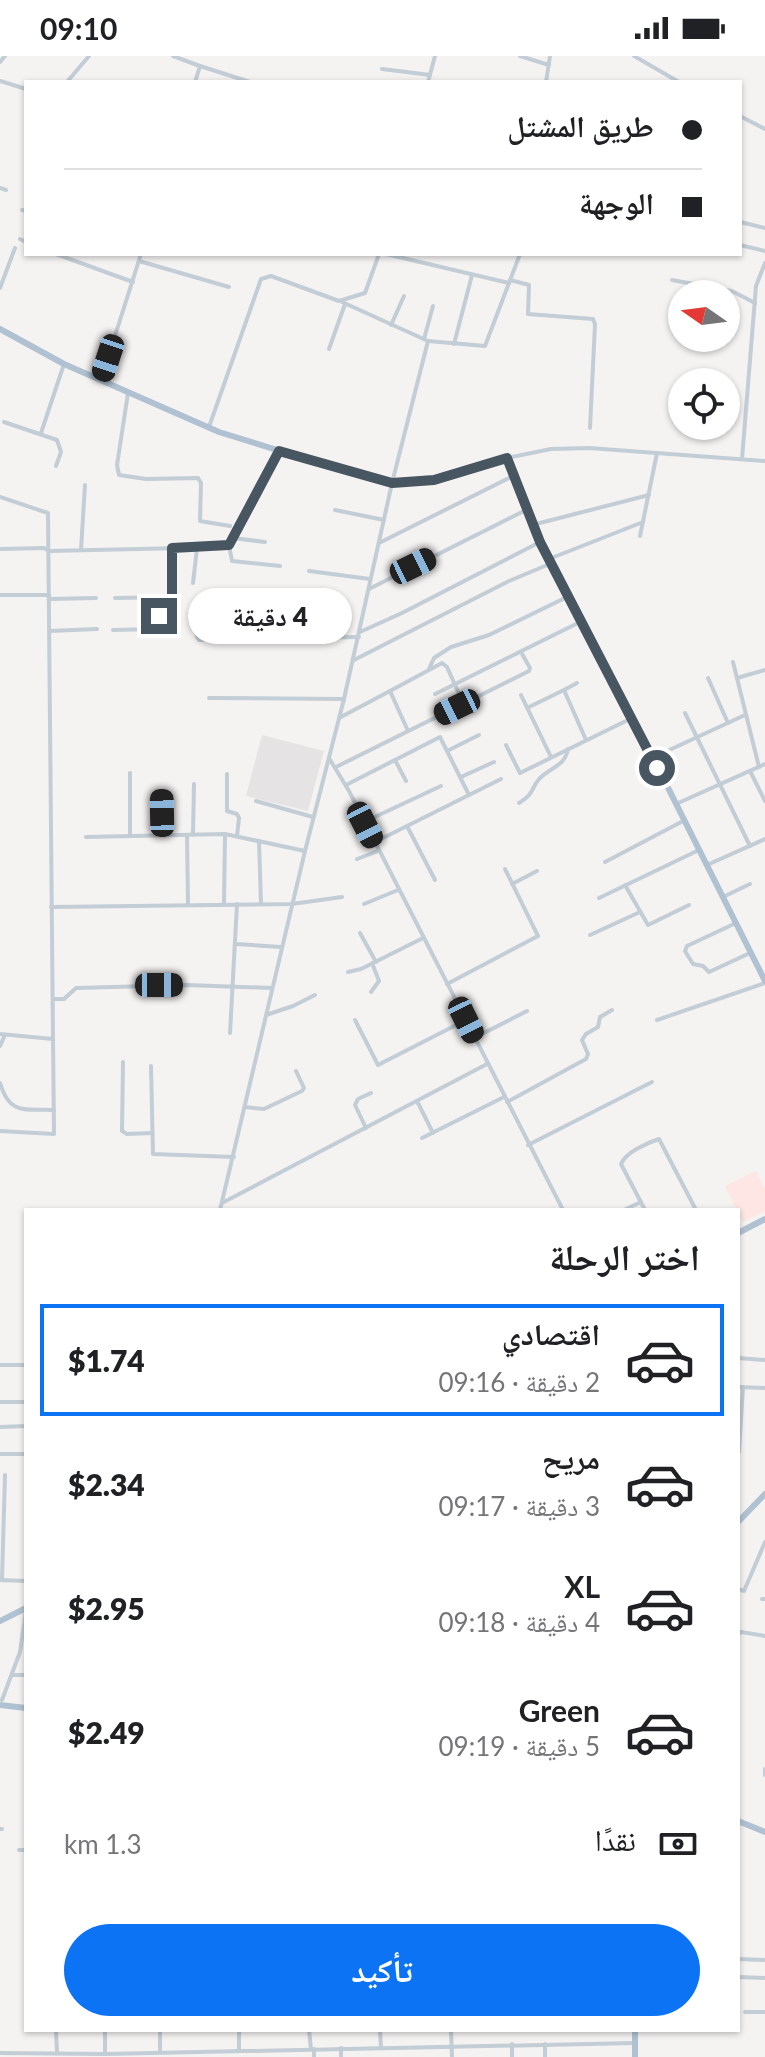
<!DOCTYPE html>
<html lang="ar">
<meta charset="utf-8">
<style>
:root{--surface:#fff;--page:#f6f6f6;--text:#202124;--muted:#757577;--line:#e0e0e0;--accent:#0c73f5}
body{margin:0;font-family:Lato,"Noto Naskh Arabic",sans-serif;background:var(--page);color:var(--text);direction:rtl;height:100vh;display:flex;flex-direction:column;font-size:30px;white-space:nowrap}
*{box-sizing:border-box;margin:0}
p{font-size:26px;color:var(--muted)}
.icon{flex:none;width:44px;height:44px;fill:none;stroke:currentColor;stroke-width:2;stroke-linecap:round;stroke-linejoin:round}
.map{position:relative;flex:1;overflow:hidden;direction:ltr}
.sheet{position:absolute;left:24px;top:1152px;width:716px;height:824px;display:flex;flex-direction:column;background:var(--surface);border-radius:0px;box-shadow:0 2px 6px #0004;direction:rtl}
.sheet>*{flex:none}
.hud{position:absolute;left:24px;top:24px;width:718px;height:176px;border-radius:0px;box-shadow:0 2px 6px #0004;direction:rtl;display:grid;align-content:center;height:176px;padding:0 40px;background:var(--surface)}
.needle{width:52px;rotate:284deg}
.tools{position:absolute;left:668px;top:224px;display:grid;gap:16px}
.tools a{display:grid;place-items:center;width:72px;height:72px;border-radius:50%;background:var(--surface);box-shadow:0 2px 6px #0004;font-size:40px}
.end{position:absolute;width:36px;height:36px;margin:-18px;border:10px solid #485662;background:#fff;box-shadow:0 0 0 4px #fff}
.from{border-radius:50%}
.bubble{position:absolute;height:56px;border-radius:28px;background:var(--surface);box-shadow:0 2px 6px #0004;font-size:26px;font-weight:800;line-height:56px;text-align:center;direction:rtl}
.car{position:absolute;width:24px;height:48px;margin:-24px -12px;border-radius:10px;box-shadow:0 0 6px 2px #0007;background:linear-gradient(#222 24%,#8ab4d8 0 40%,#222 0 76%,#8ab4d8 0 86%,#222 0)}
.hud b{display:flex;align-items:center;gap:28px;height:76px;font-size:30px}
.hud b+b{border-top:2px solid var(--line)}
.hud i{width:20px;height:20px;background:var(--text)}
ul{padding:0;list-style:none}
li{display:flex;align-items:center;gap:24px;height:112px;margin:0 16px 12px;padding:0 24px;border:4px solid transparent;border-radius:0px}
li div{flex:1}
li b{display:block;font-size:30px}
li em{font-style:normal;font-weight:800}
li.on{border-color:var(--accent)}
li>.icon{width:72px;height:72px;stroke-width:1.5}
h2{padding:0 40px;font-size:36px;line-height:96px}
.pay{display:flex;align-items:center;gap:20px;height:88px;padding:0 40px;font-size:30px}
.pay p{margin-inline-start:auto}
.action{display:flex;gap:16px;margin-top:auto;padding:16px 40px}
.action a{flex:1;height:92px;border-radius:48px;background:var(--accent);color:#fff;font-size:32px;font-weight:800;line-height:92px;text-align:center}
.status{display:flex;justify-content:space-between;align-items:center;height:56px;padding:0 40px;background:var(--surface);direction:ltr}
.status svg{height:22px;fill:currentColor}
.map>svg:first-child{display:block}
</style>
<div class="status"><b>09:10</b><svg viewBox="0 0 49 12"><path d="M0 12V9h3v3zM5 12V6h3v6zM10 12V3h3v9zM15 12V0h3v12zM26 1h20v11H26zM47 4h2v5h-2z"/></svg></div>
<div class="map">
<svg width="765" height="2001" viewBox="0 0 765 2001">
<rect width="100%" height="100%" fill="#f5f2f2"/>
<path fill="#e6e3e4" d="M262 679 324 695 308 755 246 740Z"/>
<path fill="#fde6e4" d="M756 1115 765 1133V1155L743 1166 725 1130Z"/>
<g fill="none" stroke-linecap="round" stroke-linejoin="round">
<g stroke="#c2cdd5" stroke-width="4">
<path d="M173 0 200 10 195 26"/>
<path d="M520 0 549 9"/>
<path d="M634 0 679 26"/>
<path d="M0 6 5 0"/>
<path d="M200 10 250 26"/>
<path d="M382 13 430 19"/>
<path d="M0 25 26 33"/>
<path d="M67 26 89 0"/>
<path d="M428 26 435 0"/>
<path d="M470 26H496"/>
<path d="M546 26 550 0"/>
<path d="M740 60 765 73"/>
<path d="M0 132 6 134"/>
<path d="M22 154 26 155"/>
<path d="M740 166 765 172"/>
<path d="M20 183 26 186"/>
<path d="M740 189 765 195"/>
<path d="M56 198 133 226"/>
<path d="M386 198 509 227"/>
<path d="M139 205 229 231"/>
<path d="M510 224 529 229 528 258 593 263 595 268 590 372"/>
<path d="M672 224 732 235 755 247"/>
<path d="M0 232 15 192"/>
<path d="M342 246 428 285"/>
<path d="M391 269 404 240"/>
<path d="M424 283 433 250"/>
<path d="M454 288 472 219"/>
<path d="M329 293 345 248"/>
<path d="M101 324 141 198"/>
<path d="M128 337 117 409 119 419 146 423 198 422 201 427 200 465 230 470"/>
<path d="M4 366 57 384 61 396 56 410"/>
<path d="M209 371 261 223 271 220 339 245 365 237 379 198"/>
<path d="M41 377 64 308"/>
<path d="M507 402 551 393 589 392 765 405"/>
<path d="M742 403 756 230 765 207"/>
<path d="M0 441 48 457 53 983 0 978"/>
<path d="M335 454 384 464"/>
<path d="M532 469 649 439"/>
<path d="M640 480 657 397"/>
<path d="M233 482 265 486"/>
<path d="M379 487 513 420"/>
<path d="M229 489 232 505 280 510"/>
<path d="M0 493 44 492 49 495 227 491 279 395"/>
<path d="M81 494 85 429"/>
<path d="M549 503 643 466"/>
<path d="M309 515 370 523"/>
<path d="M193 527 197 492"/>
<path d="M369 533 526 454"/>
<path d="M0 539H49"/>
<path d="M115 542 172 541"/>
<path d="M202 542 197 581 199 584 359 581"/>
<path d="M49 543 96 542"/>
<path d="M113 574 155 573 159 559 170 558 172 492"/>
<path d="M49 575 97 573"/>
<path d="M360 576 402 557 540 486"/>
<path d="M275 583 277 543"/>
<path d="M233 584 236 543"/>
<path d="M354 604 509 525 552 507"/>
<path d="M733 606 759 711"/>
<path d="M429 613 434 602 451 591 489 579 569 540"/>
<path d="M708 622 728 667"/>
<path d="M737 622 765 614"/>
<path d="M577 627 564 634 586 684"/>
<path d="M390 635 442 607 447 611 463 647"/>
<path d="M435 638 582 565"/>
<path d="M521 639 551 701"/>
<path d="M209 642 344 643"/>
<path d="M527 652 564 634"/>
<path d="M685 657 750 790"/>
<path d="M339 662 390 635 408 675"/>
<path d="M506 689 520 717 632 662"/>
<path d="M449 694 479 679"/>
<path d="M329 702 349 735 563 1154"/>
<path d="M652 702 745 659"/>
<path d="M395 704 406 725"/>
<path d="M336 711 529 615 530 612 521 596"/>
<path d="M750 715 765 745"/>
<path d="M227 718V755L237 758 239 762 237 780"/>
<path d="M461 721 494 706"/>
<path d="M346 729 440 681 469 739"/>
<path d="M162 735 163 779"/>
<path d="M256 745 313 761"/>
<path d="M519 747C536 736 530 733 540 722 551 711 565 710 568 693"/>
<path d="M676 748 765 708"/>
<path d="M364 766 441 730"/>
<path d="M407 770 435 824"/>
<path d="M193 778 194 728"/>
<path d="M187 779 188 848"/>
<path d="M130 780V717"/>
<path d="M86 781 225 778 305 795"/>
<path d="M259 785 261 848"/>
<path d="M375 786 501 723"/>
<path d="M357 803 378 795"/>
<path d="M605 806 685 764"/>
<path d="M707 809 765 783"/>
<path d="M512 828 537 815"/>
<path d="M625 829 648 869 689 849"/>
<path d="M723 841 750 828"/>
<path d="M599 842 699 794"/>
<path d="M224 847 225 778"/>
<path d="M364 848 398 834"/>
<path d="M51 851 292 848 342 841"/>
<path d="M736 867 687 890 685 895 693 908 703 910 709 916 750 897"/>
<path d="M360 877 376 906"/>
<path d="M590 879 640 856"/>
<path d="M236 888 281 891"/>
<path d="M348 916 361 913 423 882"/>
<path d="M447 928 538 880 505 813"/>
<path d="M371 936 379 925 372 907"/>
<path d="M53 943H64L76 932 186 929 272 932"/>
<path d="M266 959 293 950 315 939"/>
<path d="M355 964 378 1009 466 964"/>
<path d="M657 964 765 927"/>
<path d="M230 977 237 848"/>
<path d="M474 982 527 955"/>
<path d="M0 990 5 979"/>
<path d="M123 1006 122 1075 127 1078 152 1077"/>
<path d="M151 1010 153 1098 234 1101"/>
<path d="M0 1027C10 1061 27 1052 54 1054"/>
<path d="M507 1046 586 1003 588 998 582 984 586 978 598 971 600 961 612 954"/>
<path d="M418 1047 433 1077"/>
<path d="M245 1051 264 1053 302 1035 304 1032 296 1015"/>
<path d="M366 1072 355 1049 358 1043 371 1037"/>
<path d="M0 1075 54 1078 53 983"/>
<path d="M422 1082 504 1041"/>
<path d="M528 1089 652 1026"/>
<path d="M222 1147 487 1008"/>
<path d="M220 1154 305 795 344 643 392 427 428 285 485 290 520 198"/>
<path d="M624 1154 641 1146"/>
<path d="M645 1154 621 1108C626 1096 647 1087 659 1083L696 1154"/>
<path d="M738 1302 765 1304"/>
<path d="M0 1309H26"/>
<path d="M738 1331 765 1332"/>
<path d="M0 1346H26"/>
<path d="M0 1371 26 1370"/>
<path d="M739 1396 743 1331"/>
<path d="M0 1398H26"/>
<path d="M0 1524 26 1525"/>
<path d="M2 1524 5 1419"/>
<path d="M738 1533 744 1535 765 1486"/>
<path d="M762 1543H765"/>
<path d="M738 1578 741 1576 765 1580"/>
<path d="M12 1619H26"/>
<path d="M2 1644 20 1596 26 1554"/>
<path d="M765 1713V1719"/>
<path d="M0 1773H2"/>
<path d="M19 1794H26"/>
<path d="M738 1903 765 1904"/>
<path d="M738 1921 765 1922"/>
<path d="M745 1956H765"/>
<path d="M56 1974 57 1996"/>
<path d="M160 1974V1996"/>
<path d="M309 1974 311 1993"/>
<path d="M380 1974 381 1992"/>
<path d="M451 1974 452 2001"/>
<path d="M512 1988V2001"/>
<path d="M341 1992V2001"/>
<path d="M314 1993V2001"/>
<path d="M239 1994V1974"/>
<path d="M0 1997 105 1998 635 1987"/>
<path d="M105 1998V1974"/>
<path d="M545 2001V1988"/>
</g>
<g stroke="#b0c2d2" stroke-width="6">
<path d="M0 273 64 308 219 376 316 406 392 427 434 424 507 402 540 486 626 648 765 925"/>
<path d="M738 1177 765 1163"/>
<path d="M738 1466 765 1438"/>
<path d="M0 1565 26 1552"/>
<path d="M0 1649 26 1652"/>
<path d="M738 1765 765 1776"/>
<path d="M635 1974V2001"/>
</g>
</g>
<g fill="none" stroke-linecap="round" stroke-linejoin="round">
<path stroke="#485662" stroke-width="10" d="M159 560 172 556V492L229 489 279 395 392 427 434 424 507 402 540 486 657 712"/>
</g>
</svg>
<div class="tools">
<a><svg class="needle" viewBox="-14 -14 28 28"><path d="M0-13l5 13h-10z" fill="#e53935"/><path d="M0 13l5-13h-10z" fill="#757577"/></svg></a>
<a><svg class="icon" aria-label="locate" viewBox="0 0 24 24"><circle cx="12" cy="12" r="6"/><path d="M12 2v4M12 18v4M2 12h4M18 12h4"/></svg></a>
</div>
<i class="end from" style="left:657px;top:712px"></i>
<i class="end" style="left:159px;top:560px"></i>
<div class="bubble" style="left:188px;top:532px;width:164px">4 دقيقة</div>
<i class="car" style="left:108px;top:302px;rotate:198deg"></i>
<i class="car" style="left:413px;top:510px;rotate:64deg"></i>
<i class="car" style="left:457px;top:651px;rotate:244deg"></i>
<i class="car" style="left:162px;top:757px;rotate:359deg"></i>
<i class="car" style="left:365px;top:769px;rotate:153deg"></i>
<i class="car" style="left:159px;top:929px;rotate:90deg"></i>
<i class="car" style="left:466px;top:964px;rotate:154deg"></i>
<div class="hud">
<b><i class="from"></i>طريق المشتل</b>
<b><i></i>الوجهة</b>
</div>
<section class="sheet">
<h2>اختر الرحلة</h2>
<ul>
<li class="on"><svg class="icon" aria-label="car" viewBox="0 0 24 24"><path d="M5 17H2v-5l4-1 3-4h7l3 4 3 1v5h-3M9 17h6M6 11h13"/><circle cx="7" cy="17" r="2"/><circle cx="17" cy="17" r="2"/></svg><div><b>اقتصادي</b><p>2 دقيقة · 09:16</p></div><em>$1.74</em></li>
<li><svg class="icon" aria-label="car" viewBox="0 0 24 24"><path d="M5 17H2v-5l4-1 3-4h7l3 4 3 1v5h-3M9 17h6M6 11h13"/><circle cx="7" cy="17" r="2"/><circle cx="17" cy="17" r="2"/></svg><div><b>مريح</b><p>3 دقيقة · 09:17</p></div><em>$2.34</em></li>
<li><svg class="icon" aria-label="car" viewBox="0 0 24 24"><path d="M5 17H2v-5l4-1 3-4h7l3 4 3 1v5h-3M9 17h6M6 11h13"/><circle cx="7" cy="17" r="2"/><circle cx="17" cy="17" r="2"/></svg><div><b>XL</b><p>4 دقيقة · 09:18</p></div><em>$2.95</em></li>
<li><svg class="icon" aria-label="car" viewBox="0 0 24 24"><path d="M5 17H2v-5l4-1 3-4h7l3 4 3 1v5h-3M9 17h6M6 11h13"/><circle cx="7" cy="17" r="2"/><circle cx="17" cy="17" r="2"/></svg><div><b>Green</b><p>5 دقيقة · 09:19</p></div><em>$2.49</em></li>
</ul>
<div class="pay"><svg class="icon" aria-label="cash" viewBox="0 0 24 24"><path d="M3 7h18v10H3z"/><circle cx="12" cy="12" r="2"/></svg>نقدًا<p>1.3 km</p></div>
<div class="action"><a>تأكيد</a></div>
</section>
</div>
